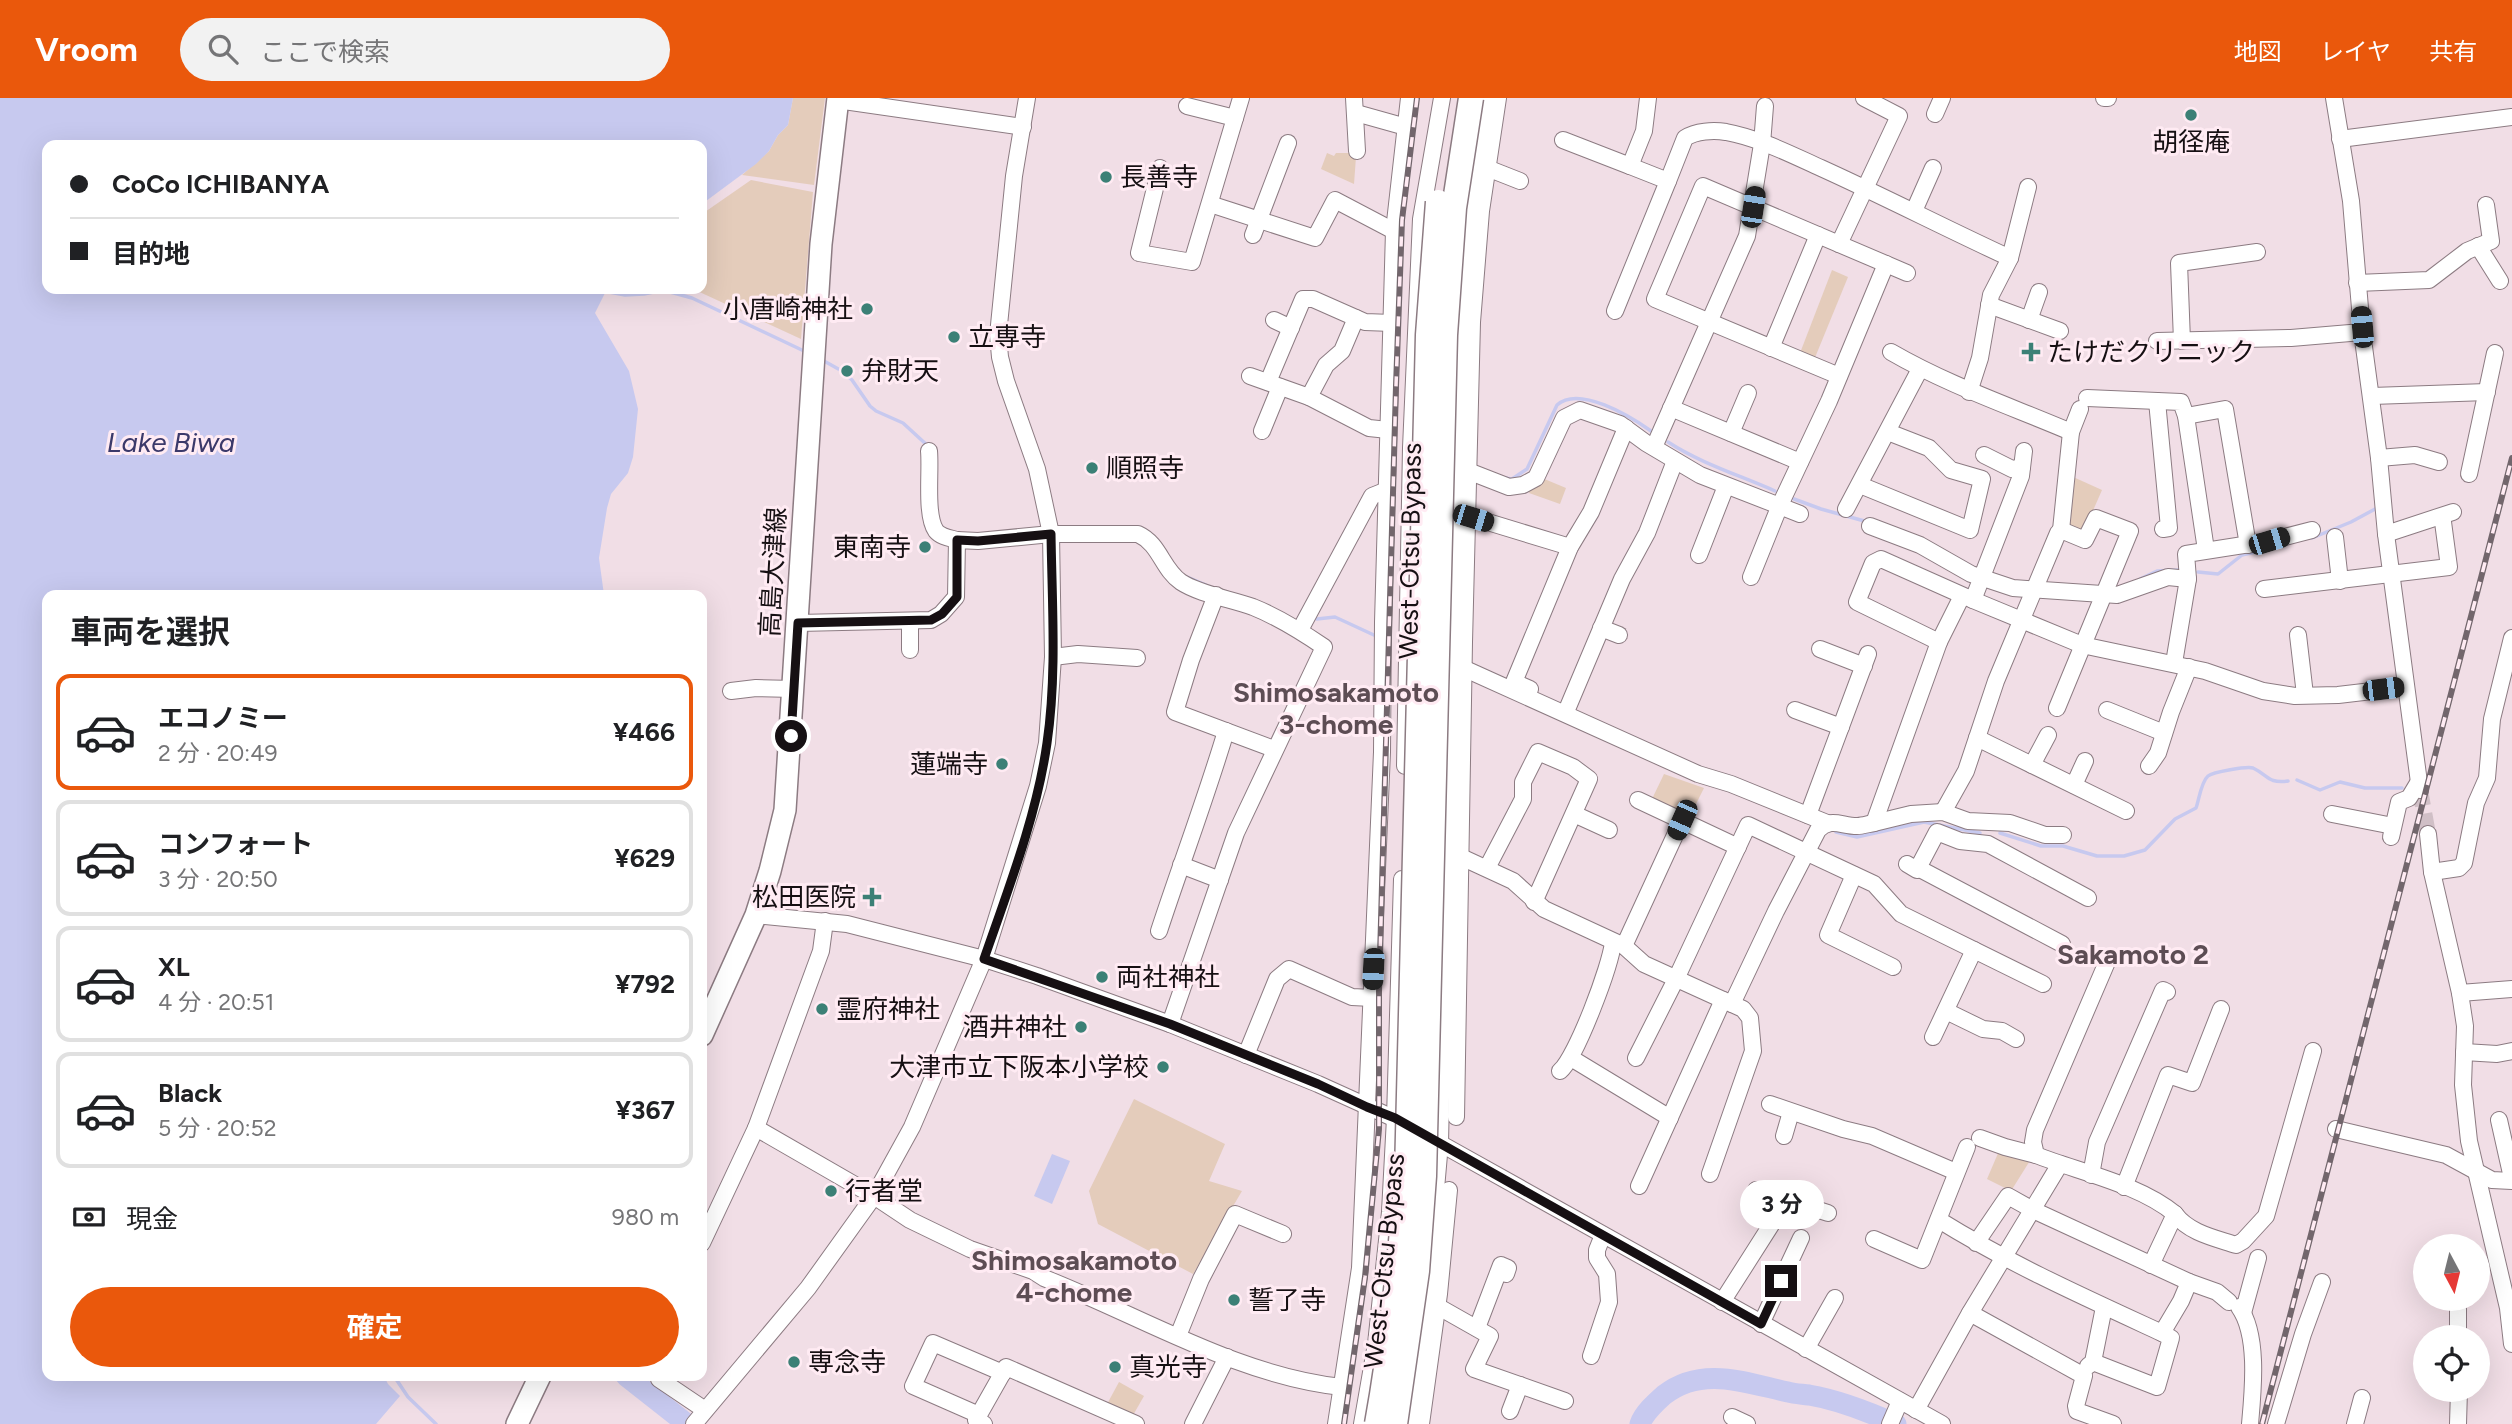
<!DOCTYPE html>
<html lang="ja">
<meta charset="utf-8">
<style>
:root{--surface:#fff;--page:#f2f2f2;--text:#202124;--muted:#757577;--line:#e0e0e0;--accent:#ea580c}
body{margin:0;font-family:Figtree,"Noto Sans JP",sans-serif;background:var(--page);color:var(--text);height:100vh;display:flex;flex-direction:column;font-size:26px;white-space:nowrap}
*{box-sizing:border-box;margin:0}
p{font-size:23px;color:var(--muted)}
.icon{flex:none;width:38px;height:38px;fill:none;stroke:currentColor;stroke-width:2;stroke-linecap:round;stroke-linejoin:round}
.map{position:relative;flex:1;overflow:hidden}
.panel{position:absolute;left:42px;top:492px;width:665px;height:791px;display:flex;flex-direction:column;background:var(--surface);border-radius:14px;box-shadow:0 7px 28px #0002}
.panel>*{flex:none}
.hud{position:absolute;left:42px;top:42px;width:665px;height:154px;border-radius:14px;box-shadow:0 7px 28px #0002;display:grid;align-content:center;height:154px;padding:0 28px;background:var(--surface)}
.needle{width:46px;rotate:173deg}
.tools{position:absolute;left:2413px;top:1136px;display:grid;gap:14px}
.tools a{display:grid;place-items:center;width:77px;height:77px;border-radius:50%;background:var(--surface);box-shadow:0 7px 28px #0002;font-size:35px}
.end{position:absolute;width:32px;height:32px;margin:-16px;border:9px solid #161013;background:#fff;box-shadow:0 0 0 4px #fff}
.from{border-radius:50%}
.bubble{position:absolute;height:49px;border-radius:24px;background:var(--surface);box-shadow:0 7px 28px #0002;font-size:23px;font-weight:700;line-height:49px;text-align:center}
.car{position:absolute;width:21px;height:42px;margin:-21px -10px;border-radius:9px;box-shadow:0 0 5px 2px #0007;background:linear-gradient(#222 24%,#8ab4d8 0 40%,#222 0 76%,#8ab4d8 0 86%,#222 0)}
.hud b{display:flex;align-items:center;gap:24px;height:66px;font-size:26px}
.hud b+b{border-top:2px solid var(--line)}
.hud i{width:18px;height:18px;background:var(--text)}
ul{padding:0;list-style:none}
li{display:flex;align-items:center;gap:21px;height:116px;margin:0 14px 10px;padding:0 14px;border:4px solid var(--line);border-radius:14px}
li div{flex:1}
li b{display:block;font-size:26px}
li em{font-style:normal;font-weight:700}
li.selected{border-color:var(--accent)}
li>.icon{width:63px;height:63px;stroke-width:1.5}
h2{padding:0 28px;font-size:32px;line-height:84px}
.pay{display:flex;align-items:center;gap:18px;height:77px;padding:0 28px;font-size:26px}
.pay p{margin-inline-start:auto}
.action{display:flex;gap:14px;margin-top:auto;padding:14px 28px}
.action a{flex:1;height:80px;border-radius:42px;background:var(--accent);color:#fff;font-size:28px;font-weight:700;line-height:80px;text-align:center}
header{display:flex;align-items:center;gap:42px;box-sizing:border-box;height:98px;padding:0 35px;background:var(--accent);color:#fff}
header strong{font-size:33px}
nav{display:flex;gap:38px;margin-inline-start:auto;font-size:24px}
.search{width:490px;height:63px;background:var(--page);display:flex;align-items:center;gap:18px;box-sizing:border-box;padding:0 24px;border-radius:38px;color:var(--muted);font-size:26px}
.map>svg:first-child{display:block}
</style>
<header>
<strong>Vroom</strong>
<div class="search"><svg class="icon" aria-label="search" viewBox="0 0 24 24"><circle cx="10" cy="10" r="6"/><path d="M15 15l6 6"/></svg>ここで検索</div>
<nav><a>地図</a><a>レイヤ</a><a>共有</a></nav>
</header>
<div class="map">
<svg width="2512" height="1326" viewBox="0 0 2512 1326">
<rect width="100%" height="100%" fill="#f1dee6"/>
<g fill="#e4ccbb">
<path d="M793 0H825L814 87 742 77 769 53 778 37 788 27Z"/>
<path d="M1327 55 1334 58 1336 55H1353L1356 59 1354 86 1321 71Z"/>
<path d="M751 82 813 94 801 241 693 191H702V116Z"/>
<path d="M1832 172 1848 179 1814 262 1800 255Z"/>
<path d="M2071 378 2102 392 2084 433 2075 434 2067 426Z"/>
<path d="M1542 380 1566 390 1560 406 1529 395 1530 390Z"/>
<path d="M1664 676 1704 690 1690 718 1652 701Z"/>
<path d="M1134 1001 1225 1046 1209 1083 1242 1093 1193 1176 1098 1126 1089 1093Z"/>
<path d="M1999 1053 2031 1061 2011 1093 1987 1081Z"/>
<path d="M1119 1284 1144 1298 1132 1319 1106 1308Z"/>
</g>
<g fill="#c7c9ef">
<path d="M0 0H793L788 27 778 37 769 53 756 66 702 106V47H47V191H607L595 215 629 273 638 311 633 359 628 375 611 396 607 410 599 460 604 497H47V1278H384L388 1286 400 1298 376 1326H0Z"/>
<path d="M1052 1056 1070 1063 1052 1106 1034 1098Z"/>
</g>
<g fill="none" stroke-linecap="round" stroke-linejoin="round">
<g stroke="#c7c9ef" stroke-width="3.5">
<path d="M593 191 625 197 644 196 663 192 692 200 804 253"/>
<path d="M824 263 842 273 852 282 870 308 876 313 903 325 928 348"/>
<path d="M1668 344C1702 366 1739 377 1775 393"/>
<path d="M1505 380 1512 381 1527 371 1557 307C1579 287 1630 318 1651 333"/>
<path d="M1794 401 1821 411 1868 424"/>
<path d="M2312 440 2351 424 2377 410"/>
<path d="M2198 474 2218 476 2242 457 2281 448"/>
<path d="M1187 479 1206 487"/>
<path d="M2140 481 2157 473 2178 472"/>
<path d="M1317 521 1335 519 1376 538"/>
<path d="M2297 682 2320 692 2340 684 2365 690H2402"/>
<path d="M1836 734 1857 739 1924 724 1980 735"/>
<path d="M2000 735 2041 748H2063L2097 758H2124L2145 752 2175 721 2196 710C2199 702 2201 684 2208 678 2213 674 2247 668 2253 670 2268 677 2268 686 2288 683"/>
<path d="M394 1278 408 1299 436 1326"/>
</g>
<g stroke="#c7c9ef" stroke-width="21">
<path d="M626 1278 687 1326"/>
<path d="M1640 1326C1644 1315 1655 1305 1664 1297 1702 1267 1746 1285 1788 1294 1795 1296 1802 1296 1809 1297 1839 1302 1869 1314 1896 1326"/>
</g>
<path stroke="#d0bfc6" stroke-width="16" stroke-dasharray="16 8" stroke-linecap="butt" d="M2420 692 2428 736"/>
<defs>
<g id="minor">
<path d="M1354 0 1357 53"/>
<path d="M2104 0H2108"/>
<path d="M2334 0 2351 103 2362 234 2379 360 2386 436 2420 692"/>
<path d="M837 2 1023 29"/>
<path d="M1187 8 1235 20"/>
<path d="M1356 15 1406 29"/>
<path d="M1935 16 1942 0"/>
<path d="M2340 41 2512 19"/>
<path d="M1563 42 1630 68 1644 33 1648 0"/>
<path d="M1160 70 1139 155 1192 164 1241 0"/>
<path d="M1487 70 1520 83"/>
<path d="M1668 83 1685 40C1696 33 1713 32 1726 34 1759 40 1792 57 1821 70 1885 99 1947 131 2010 160"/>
<path d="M1210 106 1315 140 1335 102 1394 133"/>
<path d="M1914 113 1933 70"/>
<path d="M1253 137 1288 45"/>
<path d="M1839 146 1899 18 1864 0"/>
<path d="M2478 148 2500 183"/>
<path d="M2357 185 2429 182 2467 153 2491 143 2486 107"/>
<path d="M1989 207 2060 233"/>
<path d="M1615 213 1668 83 1630 68"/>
<path d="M1274 222 1291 230"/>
<path d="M2029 222 2039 194"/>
<path d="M2157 243 2291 240 2362 234"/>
<path d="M2182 243 2179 165 2257 154"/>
<path d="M1771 250 1818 137"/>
<path d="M1891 254C1948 287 2010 308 2071 334"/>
<path d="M1250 278 1309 299 1369 330 1388 332"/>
<path d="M1839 278 1655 201 1703 88 1907 175"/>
<path d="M1268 284 1303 201H1313L1365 224 1392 225"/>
<path d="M1969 294 1980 260 1991 197 2010 160 2028 89"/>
<path d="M2372 298 2487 294"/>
<path d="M1309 299 1326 267 1342 253 1356 220"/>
<path d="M2087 300 2181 304 2186 318 2206 452"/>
<path d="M2157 303 2169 430 2163 431"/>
<path d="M1671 310 1800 364"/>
<path d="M2186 318 2225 311 2248 447"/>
<path d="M1262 333 1280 289"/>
<path d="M1731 335 1748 295"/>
<path d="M1654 349 1747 138 1762 46 1765 8"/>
<path d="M929 353C931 373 925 417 936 433 941 439 950 440 957 442"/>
<path d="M1984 357 2012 371 2022 369"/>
<path d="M2379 360 2415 357 2439 364"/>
<path d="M1468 373 1509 389 1523 387 1536 380 1564 320 1580 312 1620 326 1646 345 1700 377 1800 416"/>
<path d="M2469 376 2495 255"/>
<path d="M1860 387 1970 432 1982 381 1951 372 1929 350 1888 334"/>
<path d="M1846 411 1920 271"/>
<path d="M1468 418 1570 449"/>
<path d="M1870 428 1920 447 1971 476 2013 490 2117 497 2168 479 2188 481"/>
<path d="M2061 432 2071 334 2080 311"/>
<path d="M2386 436 2453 414"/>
<path d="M2335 439 2340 483"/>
<path d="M1699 457 1726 388"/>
<path d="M1751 479 1780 407 1829 303 1886 166"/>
<path d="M2264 491 2449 469 2443 424"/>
<path d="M1216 497 1191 562 1175 614 1274 651"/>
<path d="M1973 502 2082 547 2205 573 2263 593 2295 598 2338 597 2406 589"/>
<path d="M798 525 931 522 941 516 956 499 957 442 978 443 1051 436H1138C1160 446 1162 471 1181 484 1199 496 1231 501 1253 509 1278 519 1302 534 1324 549L1236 735 1170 926"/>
<path d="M1601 530 1619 537"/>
<path d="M1300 532 1372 398 1387 392"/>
<path d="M2298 537 2305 597"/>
<path d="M1939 544 1857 504 1873 465 1881 461 1973 502 2021 378 2024 353"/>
<path d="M1820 551 1864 568"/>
<path d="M910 552V524"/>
<path d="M1053 559 1078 556 1137 560"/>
<path d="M2174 565 2188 481 2186 456 2269 443 2312 432"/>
<path d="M1463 570 1698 676 1731 686 1827 725"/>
<path d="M1530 591 1514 584 1570 449 1591 414 1626 330"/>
<path d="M731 593 756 590 794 591"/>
<path d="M1568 609 1622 481 1647 435 1675 363"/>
<path d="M1795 612 1841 629"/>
<path d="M2107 612 2164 635"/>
<path d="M1977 640 2126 713"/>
<path d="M2032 667 2048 637"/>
<path d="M1405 668 1411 350 1421 121 1442 0"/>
<path d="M2149 668 2158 655 2171 614 2189 569"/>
<path d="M2074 687 2085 663"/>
<path d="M1638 702 1738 749"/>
<path d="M1943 714 1966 673 1996 583 2058 435 2061 432 2085 442 2096 420 2130 433 2057 610"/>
<path d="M1574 716 1609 732"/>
<path d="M2332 716 2393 728"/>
<path d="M1808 717 1868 556"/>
<path d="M1874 725 1911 716 1943 714 1968 723 2010 725 2045 737H2063"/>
<path d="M2428 736 2432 774 2460 895 2465 928 2463 987 2469 1043 2508 1210 2512 1246"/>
<path d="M2391 739 2399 704 2409 700 2418 685"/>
<path d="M1461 759 1513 783 1544 811 1624 848 1644 866 1743 911 1750 920 1753 953 1710 1076"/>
<path d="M1907 766 1917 772 1937 734 1960 743 1988 746 2088 800"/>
<path d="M1181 767 1220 782"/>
<path d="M1487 770 1523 701V684L1538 654 1573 669 1589 681 1534 804"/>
<path d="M1918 770 2062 846"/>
<path d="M2432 774 2459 770 2464 765 2476 705 2487 680 2492 621 2512 540"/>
<path d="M1854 777 1828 837 1893 869"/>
<path d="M756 817 847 826 984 861 1037 878 1170 926 1318 986 1402 1024"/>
<path d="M1159 833C1181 766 1206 700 1226 633"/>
<path d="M1624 848 1682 722"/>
<path d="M2107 864 2035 1032 2033 1044 2036 1057C2079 1074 2139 1086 2175 1116"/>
<path d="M2460 895 2512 891"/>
<path d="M1732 906 1776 813 1818 732C1831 719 1841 728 1857 728 1862 728 1868 726 1874 725L1939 544 1962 498"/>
<path d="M1946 913 1983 931 2002 933 2016 941"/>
<path d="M1933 939 1974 852"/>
<path d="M2464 954 2497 956 2512 953"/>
<path d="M1246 957 1277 881 1289 871 1352 899 1372 900"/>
<path d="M1571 960 1670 1020"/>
<path d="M1636 960 1676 881 1748 727 1874 786 1901 816 2043 886"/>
<path d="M1560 973C1576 960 1611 867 1613 844"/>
<path d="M1770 1006 1843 1031 1872 1038 1956 1074"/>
<path d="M1456 1019 1464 544 1472 224 1481 113 1498 0"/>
<path d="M2499 1022 2512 1080"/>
<path d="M756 1030 874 1098 910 1122 970 1151 1033 1173 1044 1180C1141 1218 1238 1278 1342 1289"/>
<path d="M2336 1031 2446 1057 2492 1082 2512 1083"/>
<path d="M1784 1038 1791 1014"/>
<path d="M1980 1040 2005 1049 2036 1057"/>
<path d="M1434 1042 1942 1326"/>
<path d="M2091 1077 2097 1044 2163 892 2167 894"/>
<path d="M1639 1088 1723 902"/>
<path d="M2124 1089 2168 977 2192 985 2221 911"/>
<path d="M1756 1092 1828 1115"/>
<path d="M1939 1122C2010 1166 2086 1200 2162 1235L2181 1203 2189 1184 2033 1112 2008 1098 1976 1145"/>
<path d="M1874 1141 1922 1162 1967 1049"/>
<path d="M702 1145 756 1030 821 853 825 823"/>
<path d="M2151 1167 2175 1116C2189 1135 2215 1140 2236 1147L2243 1143 2266 1118 2313 953"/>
<path d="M2189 1184 2217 1194 2229 1204"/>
<path d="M1722 1204 1787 1102"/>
<path d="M1437 1208 1490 1238 1474 1271 1565 1303"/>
<path d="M2239 1209C2259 1237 2253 1293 2250 1326"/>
<path d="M2458 1211V1239"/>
<path d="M1970 1215 2084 1278 2076 1308 2077 1313 2113 1326"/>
<path d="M2243 1215 2258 1160"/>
<path d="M1761 1226 1801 1140"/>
<path d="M1477 1230 1501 1167 1508 1170 1506 1176"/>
<path d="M1178 1238 1201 1181 1235 1116 1283 1136"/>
<path d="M1806 1251 1835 1200"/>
<path d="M1591 1258 1609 1204 1607 1176 1597 1160V1152L1603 1137"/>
<path d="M2093 1264 2157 1289 2171 1240 2162 1235"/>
<path d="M2088 1268 2093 1264 2104 1209"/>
<path d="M659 1278V1281L705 1312"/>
<path d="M1916 1312 1970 1215 2060 1066"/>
<path d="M1510 1313 1520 1287"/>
<path d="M979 1317 913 1288 933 1245 1003 1275"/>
<path d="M1732 1319 1747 1326"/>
<path d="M694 1326 808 1190 874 1098 912 1029 984 861 1038 688 1047 645 1053 559 1051 436 1037 371 1006 283 1000 259 998 237 1014 78 1027 0"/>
<path d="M984 1326 976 1322 1006 1269 1136 1326"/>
<path d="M1193 1326 1227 1259"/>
<path d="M1336 1326 1360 1170 1382 654 1383 524 1394 133 1409 0"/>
<path d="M1362 1326 1376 1246 1390 1114 1395 1020 1402 781"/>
<path d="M1408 1326 1427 1194 1440 1045 1455 351 1461 212 1471 89 1485 0"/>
<path d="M1421 1326 1439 1196 1449 1092"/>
<path d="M1890 1326 1900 1303"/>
<path d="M2276 1326 2303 1236 2322 1184"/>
<path d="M2355 1326 2362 1300"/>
<path d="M2458 1326 2459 1292"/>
</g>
<g id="major">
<path d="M702 937 756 817 770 773 785 712 821 146 838 0"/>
<path d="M517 1326 540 1278"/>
</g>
</defs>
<use href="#minor" stroke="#8c7b82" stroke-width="18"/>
<use href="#major" stroke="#8c7b82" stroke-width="24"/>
<use href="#minor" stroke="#fff" stroke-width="16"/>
<use href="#major" stroke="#fff" stroke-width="21"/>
<defs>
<g id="rail">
<path d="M1344 1326 1365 1179 1379 1031V894L1396 288 1402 122 1417 0"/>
<path d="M2262 1326 2512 360"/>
</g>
</defs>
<use href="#rail" stroke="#72666c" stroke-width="6"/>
<use href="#rail" stroke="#ffebf3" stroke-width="3.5" stroke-dasharray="10" stroke-linecap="butt"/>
<defs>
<g id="highway-bridge">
<path d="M1377 1326C1392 1243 1400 1160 1407 1076L1428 237 1438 104"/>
<path d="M1395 1326 1417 1173 1424 1078 1445 237 1454 110 1471 0"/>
</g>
</defs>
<use href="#highway-bridge" stroke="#8c7b82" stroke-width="27" stroke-linecap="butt"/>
<use href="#highway-bridge" stroke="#fff" stroke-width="24"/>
</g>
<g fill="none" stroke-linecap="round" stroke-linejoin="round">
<path stroke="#161013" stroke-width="9" d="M791 638 798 525 931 522 942 516 957 499V442L978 443 1051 436C1052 506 1057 577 1047 645 1037 717 1008 792 984 861L1170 926 1318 986 1367 1009 1395 1020 1761 1226 1781 1183"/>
</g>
<g fill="#3c8076" stroke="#ffebf3" stroke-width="2.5">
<circle cx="2191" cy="17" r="7"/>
<circle cx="1106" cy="79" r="7"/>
<circle cx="867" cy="211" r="7"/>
<circle cx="954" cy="239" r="7"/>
<path d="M2027.5 243.5h7v7h7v7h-7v7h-7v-7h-7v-7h7z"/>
<circle cx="847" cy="273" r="7"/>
<circle cx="1092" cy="370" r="7"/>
<circle cx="925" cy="449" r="7"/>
<circle cx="1002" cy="666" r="7"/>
<path d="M868.5 788.5h7v7h7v7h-7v7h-7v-7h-7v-7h7z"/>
<circle cx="1102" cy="879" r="7"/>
<circle cx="822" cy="911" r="7"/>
<circle cx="1081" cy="929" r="7"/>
<circle cx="1163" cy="969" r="7"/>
<circle cx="831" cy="1093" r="7"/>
<circle cx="1234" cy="1202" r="7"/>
<circle cx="794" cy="1264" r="7"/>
<circle cx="1115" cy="1269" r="7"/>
</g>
<g text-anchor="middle" stroke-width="6" stroke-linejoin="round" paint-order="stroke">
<g font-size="26" fill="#161013" stroke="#ffebf3" text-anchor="start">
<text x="2191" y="53" text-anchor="middle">胡径庵</text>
<text x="1120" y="88">長善寺</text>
<text x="853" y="220" text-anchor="end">小唐崎神社</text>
<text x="968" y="248">立専寺</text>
<text x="2047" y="263">たけだクリニック</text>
<text x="861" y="282">弁財天</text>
<text x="1106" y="379">順照寺</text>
<text x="911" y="458" text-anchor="end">東南寺</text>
<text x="988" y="675" text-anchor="end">蓮端寺</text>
<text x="856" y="808" text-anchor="end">松田医院</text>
<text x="1116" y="888">両社神社</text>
<text x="836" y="920">霊府神社</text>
<text x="1067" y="938" text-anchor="end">酒井神社</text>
<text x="1149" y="978" text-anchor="end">大津市立下阪本小学校</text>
<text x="845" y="1102">行者堂</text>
<text x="1248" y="1211">誓了寺</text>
<text x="808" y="1273">専念寺</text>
<text x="1129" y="1278">真光寺</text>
</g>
<g font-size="26" fill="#161013" stroke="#ffebf3">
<text transform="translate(1410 453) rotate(-89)" y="9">West-Otsu Bypass</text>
<text transform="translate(773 474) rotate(-87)" y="9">高島大津線</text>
<text transform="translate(1384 1163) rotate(-84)" y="9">West-Otsu Bypass</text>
</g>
<g font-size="28" font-style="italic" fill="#3b396a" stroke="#ffebf3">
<text x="171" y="354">Lake Biwa</text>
</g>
<g font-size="28" font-weight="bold" fill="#5d4d54" stroke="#ffebf3">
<text x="1336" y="604">Shimosakamoto<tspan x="1336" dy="32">3-chome</tspan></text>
<text x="2133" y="866">Sakamoto 2</text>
<text x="1074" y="1172">Shimosakamoto<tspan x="1074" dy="32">4-chome</tspan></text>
</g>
</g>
</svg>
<div class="tools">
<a><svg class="needle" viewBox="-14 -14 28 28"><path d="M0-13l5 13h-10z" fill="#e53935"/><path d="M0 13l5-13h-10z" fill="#757577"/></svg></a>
<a><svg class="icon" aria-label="locate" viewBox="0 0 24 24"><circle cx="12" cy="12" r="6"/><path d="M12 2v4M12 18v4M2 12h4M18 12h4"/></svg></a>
</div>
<i class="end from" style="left:791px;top:638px"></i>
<i class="end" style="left:1781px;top:1183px"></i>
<div class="bubble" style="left:1740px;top:1082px;width:84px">3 分</div>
<i class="car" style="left:1753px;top:109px;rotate:9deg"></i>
<i class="car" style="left:2362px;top:229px;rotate:355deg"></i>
<i class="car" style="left:1473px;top:420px;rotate:107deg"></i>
<i class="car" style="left:2269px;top:443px;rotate:73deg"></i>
<i class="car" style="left:2383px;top:591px;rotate:83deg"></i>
<i class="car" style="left:1682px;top:722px;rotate:204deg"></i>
<i class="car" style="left:1373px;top:871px;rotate:183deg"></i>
<div class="hud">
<b><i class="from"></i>CoCo ICHIBANYA</b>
<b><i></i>目的地</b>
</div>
<section class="panel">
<h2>車両を選択</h2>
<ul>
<li class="selected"><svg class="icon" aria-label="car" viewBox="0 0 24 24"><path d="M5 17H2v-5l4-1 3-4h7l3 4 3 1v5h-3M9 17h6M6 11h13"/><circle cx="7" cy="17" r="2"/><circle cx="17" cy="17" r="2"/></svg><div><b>エコノミー</b><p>2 分 · 20:49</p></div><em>¥466</em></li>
<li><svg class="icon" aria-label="car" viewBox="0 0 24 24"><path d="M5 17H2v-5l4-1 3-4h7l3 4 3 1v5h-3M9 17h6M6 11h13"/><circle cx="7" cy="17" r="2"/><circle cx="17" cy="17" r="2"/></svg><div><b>コンフォート</b><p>3 分 · 20:50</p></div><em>¥629</em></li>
<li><svg class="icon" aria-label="car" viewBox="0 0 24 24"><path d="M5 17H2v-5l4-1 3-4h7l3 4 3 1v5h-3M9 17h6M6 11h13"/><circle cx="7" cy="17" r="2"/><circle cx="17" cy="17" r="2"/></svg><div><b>XL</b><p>4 分 · 20:51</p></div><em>¥792</em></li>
<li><svg class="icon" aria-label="car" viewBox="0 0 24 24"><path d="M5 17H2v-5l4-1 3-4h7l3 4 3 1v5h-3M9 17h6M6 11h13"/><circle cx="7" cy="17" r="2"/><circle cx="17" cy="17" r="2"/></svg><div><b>Black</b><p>5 分 · 20:52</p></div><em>¥367</em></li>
</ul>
<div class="pay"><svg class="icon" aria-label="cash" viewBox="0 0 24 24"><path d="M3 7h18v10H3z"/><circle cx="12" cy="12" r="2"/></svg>現金<p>980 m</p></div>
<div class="action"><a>確定</a></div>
</section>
</div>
